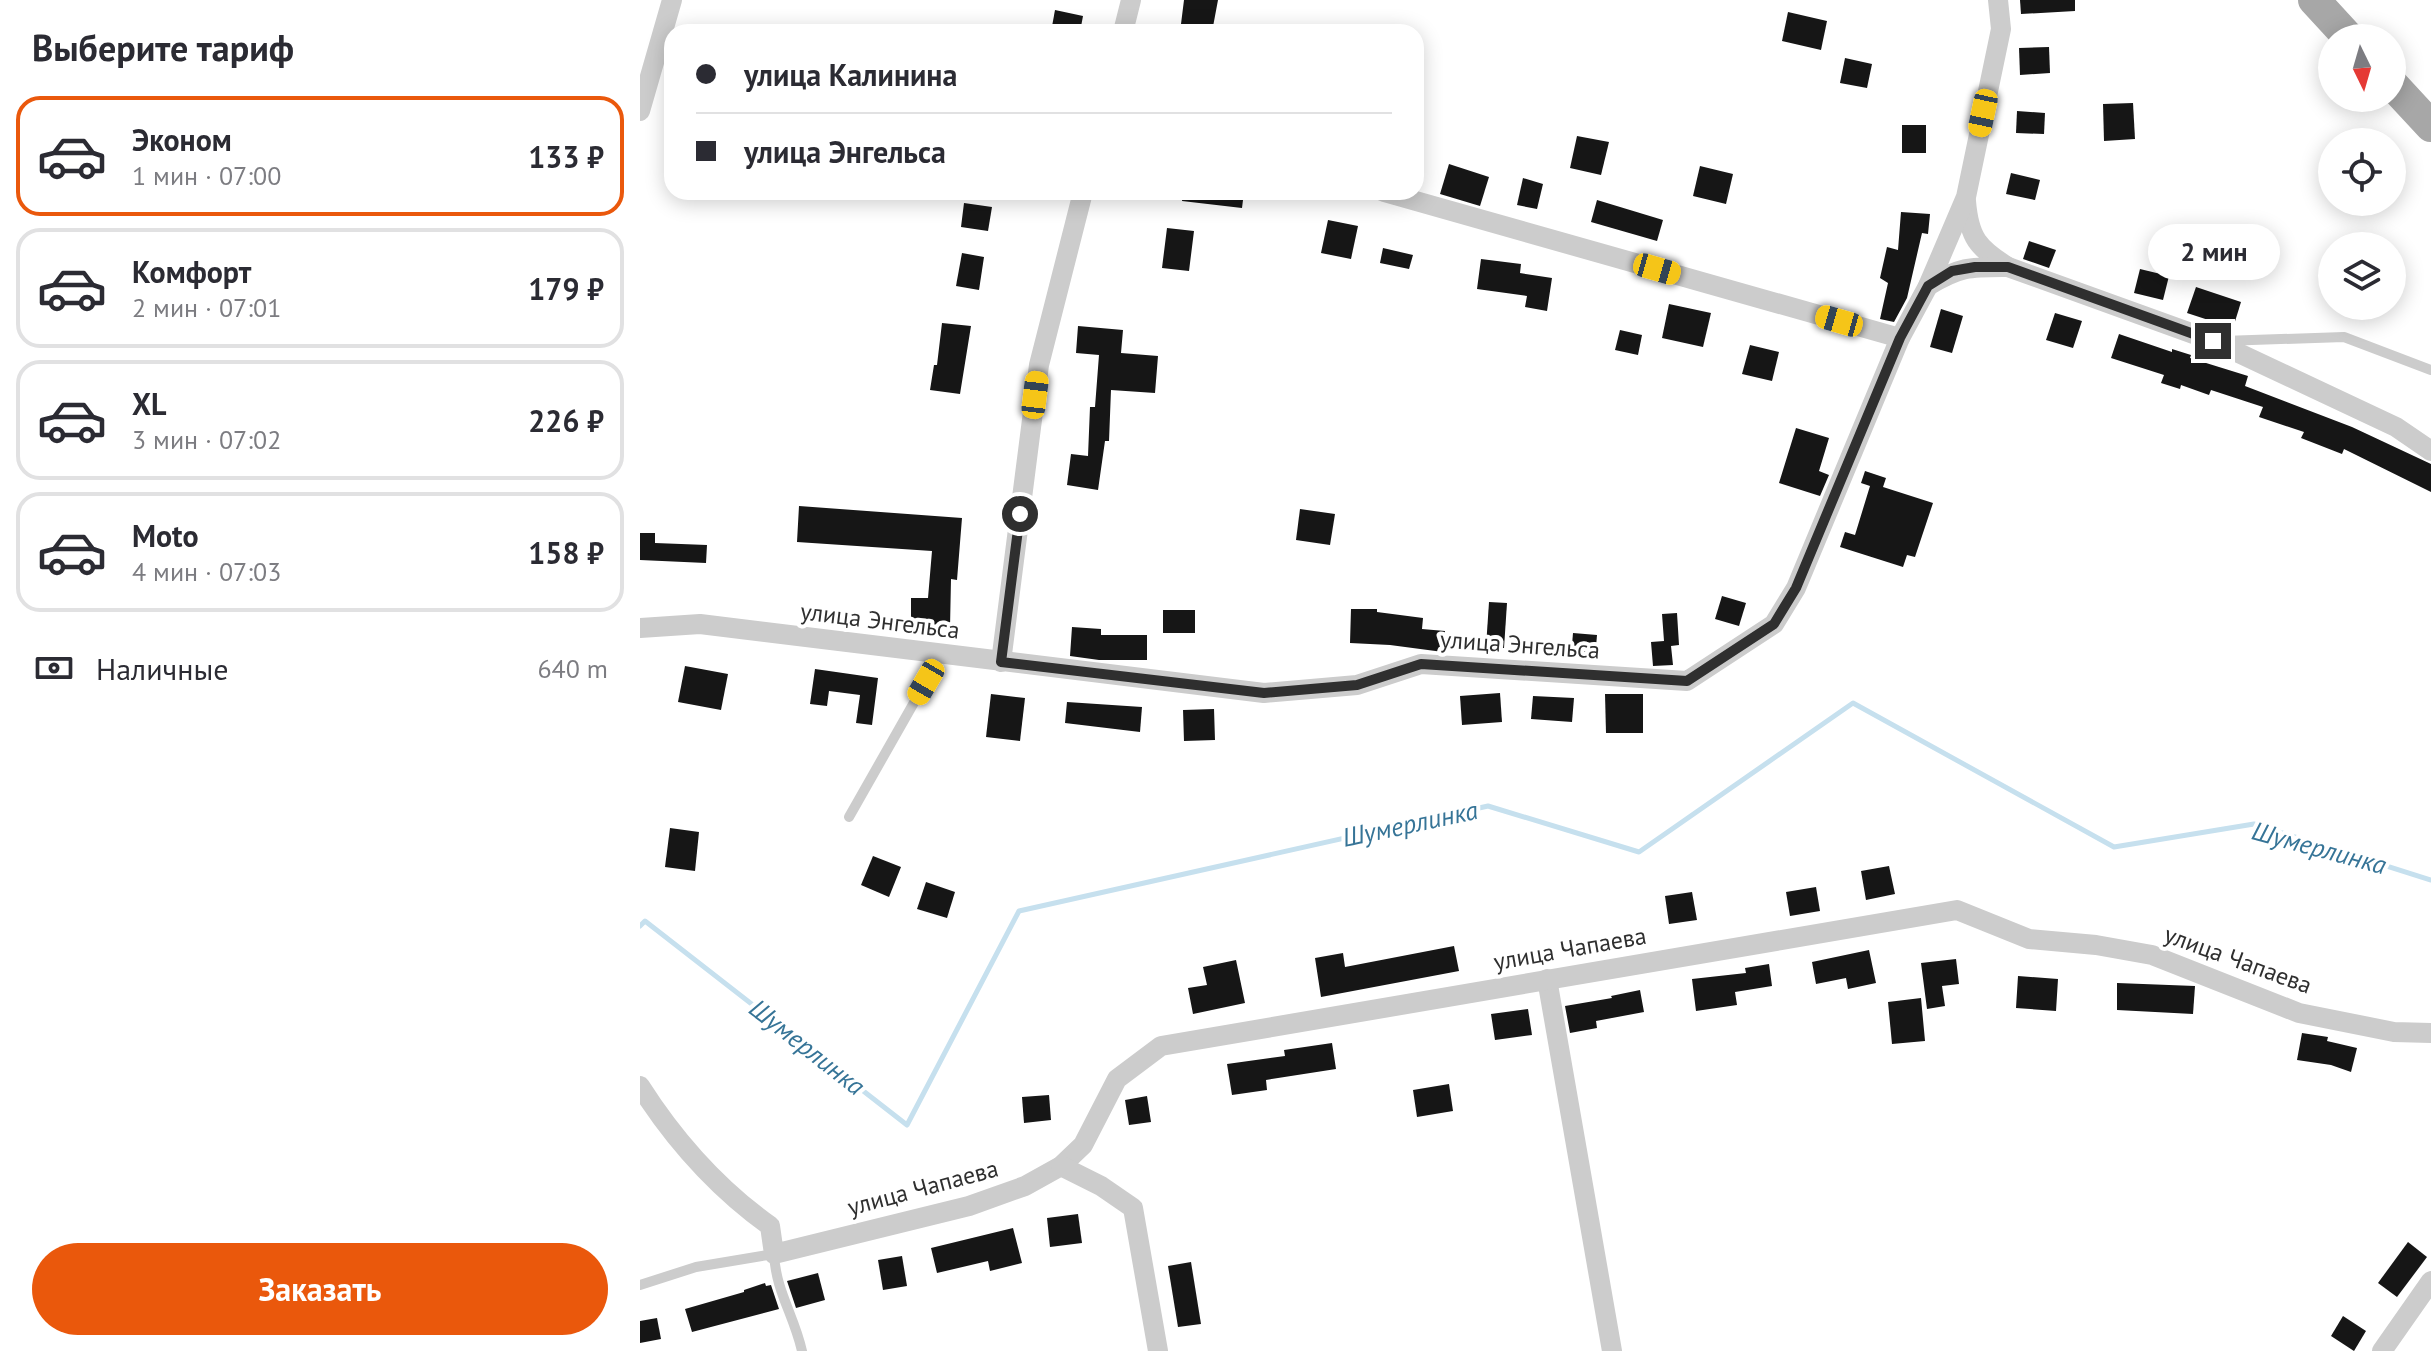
<!DOCTYPE html>
<html lang="ru">
<meta charset="utf-8">
<style>
:root{--surface:#fff;--page:#f7f7f7;--text:#2b2b33;--muted:#7c7c81;--line:#e1e1e2;--accent:#ea580c}
body{margin:0;font-family:"PT Sans",sans-serif;background:var(--page);color:var(--text);height:100vh;display:flex;flex-direction:column;font-size:30px;white-space:nowrap}
*{box-sizing:border-box;margin:0}
p{font-size:26px;color:var(--muted)}
.icon{flex:none;width:44px;height:44px;fill:none;stroke:currentColor;stroke-width:2;stroke-linecap:round;stroke-linejoin:round}
.map{position:relative;flex:1;overflow:hidden}
.panel{display:flex;flex-direction:column;background:var(--surface);width:640px}
.panel>*{flex:none}
.top-card{position:absolute;left:24px;top:24px;width:760px;height:176px;border-radius:24px;box-shadow:0 4px 20px #0003;display:grid;align-content:center;height:176px;padding:0 32px;background:var(--surface)}
.needle{width:52px;rotate:175deg}
.fabs{position:absolute;left:1678px;top:24px;display:grid;gap:16px}
.fabs a{display:grid;place-items:center;width:88px;height:88px;border-radius:50%;background:var(--surface);box-shadow:0 4px 20px #0003;font-size:40px}
.end{position:absolute;width:36px;height:36px;margin:-18px;border:10px solid #2f2f2f;background:#fff;box-shadow:0 0 0 4px #fff}
.from{border-radius:50%}
.bubble{position:absolute;height:56px;border-radius:28px;background:var(--surface);box-shadow:0 4px 20px #0003;font-size:26px;font-weight:600;line-height:56px;text-align:center}
.car{position:absolute;width:24px;height:48px;margin:-24px -12px;border-radius:10px;box-shadow:0 0 6px 2px #0007;background:linear-gradient(#f5c518 24%,#345 0 40%,#f5c518 0 76%,#345 0 86%,#f5c518 0)}
.top-card b{display:flex;align-items:center;gap:28px;height:76px;font-size:30px}
.top-card b+b{border-top:2px solid var(--line)}
.top-card i{width:20px;height:20px;background:var(--text)}
ul{padding:0;list-style:none}
li{display:flex;align-items:center;gap:24px;height:120px;margin:0 16px 12px;padding:0 16px;border:4px solid var(--line);border-radius:24px}
li div{flex:1}
li b{display:block;font-size:30px}
li em{font-style:normal;font-weight:600}
li.on{border-color:var(--accent)}
li>.icon{width:72px;height:72px;stroke-width:1.5}
h2{padding:0 32px;font-size:36px;line-height:96px}
.pay{display:flex;align-items:center;gap:20px;height:88px;padding:0 32px;font-size:30px}
.pay p{margin-inline-start:auto}
.primary-button{display:flex;gap:16px;margin-top:auto;padding:16px 32px}
.primary-button a{flex:1;height:92px;border-radius:48px;background:var(--accent);color:#fff;font-size:32px;font-weight:600;line-height:92px;text-align:center}
main{display:flex;flex:1;min-height:0}
.map>svg:first-child{display:block}
</style>
<main>
<section class="panel">
<h2>Выберите тариф</h2>
<ul>
<li class="on"><svg class="icon" aria-label="car" viewBox="0 0 24 24"><path d="M5 17H2v-5l4-1 3-4h7l3 4 3 1v5h-3M9 17h6M6 11h13"/><circle cx="7" cy="17" r="2"/><circle cx="17" cy="17" r="2"/></svg><div><b>Эконом</b><p>1 мин · 07:00</p></div><em>133 ₽</em></li>
<li><svg class="icon" aria-label="car" viewBox="0 0 24 24"><path d="M5 17H2v-5l4-1 3-4h7l3 4 3 1v5h-3M9 17h6M6 11h13"/><circle cx="7" cy="17" r="2"/><circle cx="17" cy="17" r="2"/></svg><div><b>Комфорт</b><p>2 мин · 07:01</p></div><em>179 ₽</em></li>
<li><svg class="icon" aria-label="car" viewBox="0 0 24 24"><path d="M5 17H2v-5l4-1 3-4h7l3 4 3 1v5h-3M9 17h6M6 11h13"/><circle cx="7" cy="17" r="2"/><circle cx="17" cy="17" r="2"/></svg><div><b>XL</b><p>3 мин · 07:02</p></div><em>226 ₽</em></li>
<li><svg class="icon" aria-label="car" viewBox="0 0 24 24"><path d="M5 17H2v-5l4-1 3-4h7l3 4 3 1v5h-3M9 17h6M6 11h13"/><circle cx="7" cy="17" r="2"/><circle cx="17" cy="17" r="2"/></svg><div><b>Moto</b><p>4 мин · 07:03</p></div><em>158 ₽</em></li>
</ul>
<div class="pay"><svg class="icon" aria-label="cash" viewBox="0 0 24 24"><path d="M3 7h18v10H3z"/><circle cx="12" cy="12" r="2"/></svg>Наличные<p>640 m</p></div>
<div class="primary-button"><a>Заказать</a></div>
</section>
<div class="map">
<svg width="1791" height="1351" viewBox="0 0 1791 1351">
<rect width="100%" height="100%" fill="#fff"/>
<g fill="none" stroke-linecap="round" stroke-linejoin="round">
<path stroke="#c6e0ee" stroke-width="5" d="M0 926 5 921 267 1125 379 911 848 806 999 852 1213 703 1474 847 1614 824 1791 880"/>
</g>
<g fill="#161616">
<path d="M544 0H578L572 32H540Z"/>
<path d="M1380 0H1435V11L1381 14Z"/>
<path d="M415 10 443 16 440 32H411Z"/>
<path d="M1148 12 1187 21 1181 50 1142 41Z"/>
<path d="M1409 47 1410 73 1380 75 1379 48Z"/>
<path d="M1205 58 1232 64 1227 88 1200 83Z"/>
<path d="M1493 103 1495 139 1464 141 1463 104Z"/>
<path d="M1377 111 1405 113 1404 134 1376 133Z"/>
<rect x="1262" y="125" width="24" height="28"/>
<path d="M937 136 969 142 961 175 930 168Z"/>
<path d="M809 164 849 177 840 206 800 194Z"/>
<path d="M1060 166 1093 174 1086 204 1053 196Z"/>
<path d="M1371 173 1400 180 1395 200 1366 194Z"/>
<path d="M883 178 903 184 897 209 877 205Z"/>
<path d="M543 192H604L602 208 542 201Z"/>
<path d="M957 200 1023 220 1017 241 951 222Z"/>
<path d="M324 203 352 207 348 231 321 227Z"/>
<path d="M1261 212 1290 214 1288 234 1282 233 1267 298 1254 322 1240 319 1248 283 1240 278 1247 247 1258 250Z"/>
<path d="M688 220 718 226 711 259 681 253Z"/>
<path d="M527 228 554 231 549 271 522 268Z"/>
<path d="M1389 241 1416 250 1409 268 1383 259Z"/>
<path d="M743 248 773 255 769 269 740 263Z"/>
<path d="M322 253 344 257 339 290 316 286Z"/>
<path d="M841 259 881 264 880 273 912 278 907 311 885 307 887 296 837 289Z"/>
<path d="M1500 269 1529 276 1523 300 1494 293Z"/>
<path d="M1556 287 1601 302 1593 328 1547 313Z"/>
<path d="M1029 304 1071 313 1063 347 1022 338Z"/>
<path d="M1301 309 1323 316 1312 353 1290 347Z"/>
<path d="M1415 313 1442 321 1433 348 1406 340Z"/>
<path d="M302 323 331 326 320 394 290 390 294 365H297Z"/>
<path d="M438 326 483 330 481 353 518 356 515 393 471 390 469 441H465L458 490 427 485 431 454 448 456 450 407H455L459 355 436 353Z"/>
<path d="M980 330 1002 335 998 355 975 350Z"/>
<path d="M1479 334 1532 352V349L1551 355 1550 358 1608 376 1605 386 1712 427 1791 464V492L1704 449 1702 454 1661 438 1664 432 1619 417 1623 407 1571 390 1569 395 1541 385 1540 389 1521 383 1524 375 1471 358Z"/>
<path d="M1110 345 1139 352 1132 381 1102 374Z"/>
<path d="M1156 428 1189 438 1179 471 1189 475 1180 496 1139 483Z"/>
<path d="M1225 471 1246 478 1243 487 1293 503 1275 557 1267 555 1263 567 1200 547 1205 532 1215 535 1230 486 1221 483Z"/>
<path d="M159 506 322 518 317 580 311 579 310 628 271 627V598H288L292 551 157 542Z"/>
<path d="M660 509 695 514 690 545 656 540Z"/>
<path d="M0 533H15V543L67 545 66 563 0 560Z"/>
<path d="M1082 596 1106 603 1099 626 1075 619Z"/>
<path d="M849 602 867 603 864 648 846 647Z"/>
<path d="M711 609H737V612L783 618 782 629 805 631 803 652 750 645 710 643Z"/>
<rect x="523" y="610" width="32" height="23"/>
<path d="M1037 613 1039 645 1031 646 1033 665 1013 666 1011 642 1024 641 1022 614Z"/>
<path d="M432 627 461 629V635H507V660H459L430 656Z"/>
<path d="M933 633 957 635 955 659 931 657Z"/>
<path d="M45 666 88 674 81 710 38 702Z"/>
<path d="M175 669 238 678 232 725 216 723 220 695 189 691 187 706 170 704Z"/>
<path d="M860 693 862 722 822 725 820 696Z"/>
<path d="M351 694 385 698 380 741 346 737Z"/>
<path d="M965 694H1003V733H966Z"/>
<path d="M893 696 934 698 932 722 891 719Z"/>
<path d="M427 702 502 707 500 732 425 723Z"/>
<path d="M574 709 575 740 544 741 543 710Z"/>
<path d="M30 828 59 832 55 871 25 867Z"/>
<path d="M233 856 261 867 249 897 221 885Z"/>
<path d="M1249 866 1255 894 1226 900 1221 871Z"/>
<path d="M286 882 315 892 307 918 277 909Z"/>
<path d="M1176 887 1180 911 1150 916 1146 892Z"/>
<path d="M1052 892 1057 920 1029 924 1025 896Z"/>
<path d="M814 946 819 971 681 997 675 958 703 953 705 967Z"/>
<path d="M1229 950 1236 983 1208 989 1206 978 1176 984 1172 962Z"/>
<path d="M1316 959 1319 984 1302 986 1305 1006 1287 1009 1281 963Z"/>
<path d="M596 960 605 1003 553 1014 548 988 567 985 563 967Z"/>
<path d="M1129 964 1132 986 1095 992 1097 1005 1056 1011 1052 979 1106 973 1105 968Z"/>
<path d="M1378 976 1418 979 1416 1011 1376 1008Z"/>
<path d="M1477 983 1555 986 1553 1014 1477 1010Z"/>
<path d="M1000 990 1004 1012 956 1021 957 1028 930 1033 925 1006 972 998 971 996Z"/>
<path d="M1281 998 1285 1041 1252 1044 1248 1002Z"/>
<path d="M888 1009 892 1035 855 1040 851 1014Z"/>
<path d="M1662 1033 1688 1037 1687 1041 1717 1048 1711 1072 1691 1065 1657 1060Z"/>
<path d="M692 1043 696 1069 626 1080 627 1090 592 1095 587 1064 645 1056 644 1050Z"/>
<path d="M809 1084 813 1111 777 1117 773 1090Z"/>
<path d="M409 1095 411 1120 384 1123 382 1097Z"/>
<path d="M507 1096 511 1122 489 1125 485 1100Z"/>
<path d="M438 1214 442 1243 410 1247 407 1218Z"/>
<path d="M373 1228 382 1263 350 1271 348 1261 297 1273 291 1248Z"/>
<path d="M1768 1242 1787 1257 1757 1297 1738 1283Z"/>
<path d="M262 1256 267 1286 243 1290 238 1260Z"/>
<path d="M551 1262 561 1324 538 1327 528 1266Z"/>
<path d="M178 1273 185 1300 156 1308 147 1281Z"/>
<path d="M125 1283 126 1286 131 1285 139 1309 52 1332 45 1309 104 1292V1290Z"/>
<path d="M1703 1316 1726 1331 1714 1351 1691 1336Z"/>
<path d="M17 1318 21 1339 0 1343V1321Z"/>
</g>
<g fill="none" stroke-linecap="round" stroke-linejoin="round">
<g stroke="#ccc" stroke-width="10">
<path d="M1583 341 1704 337 1791 370"/>
<path d="M209 817 301 655"/>
<path d="M0 1285 56 1267 134 1254C136 1292 154 1315 162 1351"/>
</g>
<g stroke="#ccc" stroke-width="20">
<path d="M483 32 491 0"/>
<path d="M0 111 32 0"/>
<path d="M744 192 1260 338"/>
<path d="M1326 201C1329 238 1338 248 1368 267"/>
<path d="M1288 286C1321 266 1331 267 1368 267L1573 341 1756 427 1791 451"/>
<path d="M0 628 60 624 624 693 717 685 781 664 1047 681 1134 624 1156 588 1260 338 1288 286 1326 197 1361 29 1358 0"/>
<path d="M361 662 399 365 443 192"/>
<path d="M907 979 972 1351"/>
<path d="M0 1086C35 1141 77 1188 130 1226L134 1254 329 1206 385 1186 421 1166 443 1145 477 1079 521 1046 1317 910 1389 939 1456 945 1512 955 1659 1013 1754 1032 1791 1033"/>
<path d="M421 1166 461 1186 493 1208 518 1351"/>
<path d="M1742 1351 1791 1281"/>
</g>
<g stroke="#a7a7a7" stroke-width="32">
<path d="M1674 0 1709 38"/>
<path d="M1752 84 1791 126"/>
</g>
</g>
<g fill="none" stroke-linecap="round" stroke-linejoin="round">
<path stroke="#2f2f2f" stroke-width="10" d="M380 514 361 662 624 693 717 685 781 664 1047 681 1134 624 1156 588 1260 338 1288 286 1312 271 1335 267H1368L1573 341"/>
</g>
<g text-anchor="middle" stroke-width="8" stroke-linejoin="round" paint-order="stroke">
<g font-size="24" fill="#2f2f2f" stroke="#fff">
<text transform="translate(240 621) rotate(7)" y="8">улица Энгельса</text>
<text transform="translate(880 645) rotate(4)" y="8">улица Энгельса</text>
<text transform="translate(930 949) rotate(-10)" y="8">улица Чапаева</text>
<text transform="translate(1598 960) rotate(20)" y="8">улица Чапаева</text>
<text transform="translate(283 1188) rotate(-15)" y="8">улица Чапаева</text>
</g>
<g font-size="26" font-style="italic" fill="#367497" stroke="#fff">
<text transform="translate(770 824) rotate(-12)" y="9">Шумерлинка</text>
<text transform="translate(1679 848) rotate(15)" y="9">Шумерлинка</text>
<text transform="translate(167 1047) rotate(38)" y="9">Шумерлинка</text>
</g>
</g>
</svg>
<div class="fabs">
<a><svg class="needle" viewBox="-14 -14 28 28"><path d="M0-13l5 13h-10z" fill="#e53935"/><path d="M0 13l5-13h-10z" fill="#7c7c81"/></svg></a>
<a><svg class="icon" aria-label="locate" viewBox="0 0 24 24"><circle cx="12" cy="12" r="6"/><path d="M12 2v4M12 18v4M2 12h4M18 12h4"/></svg></a>
<a><svg class="icon" aria-label="layers" viewBox="0 0 24 24"><path d="M12 4l9 5-9 5-9-5zM3 14l9 5 9-5"/></svg></a>
</div>
<i class="end from" style="left:380px;top:514px"></i>
<i class="end" style="left:1573px;top:341px"></i>
<div class="bubble" style="left:1508px;top:224px;width:132px">2 мин</div>
<i class="car" style="left:1343px;top:113px;rotate:192deg"></i>
<i class="car" style="left:1017px;top:269px;rotate:106deg"></i>
<i class="car" style="left:1199px;top:321px;rotate:286deg"></i>
<i class="car" style="left:395px;top:395px;rotate:7deg"></i>
<i class="car" style="left:286px;top:682px;rotate:210deg"></i>
<div class="top-card">
<b><i class="from"></i>улица Калинина</b>
<b><i></i>улица Энгельса</b>
</div>
</div>
</main>
